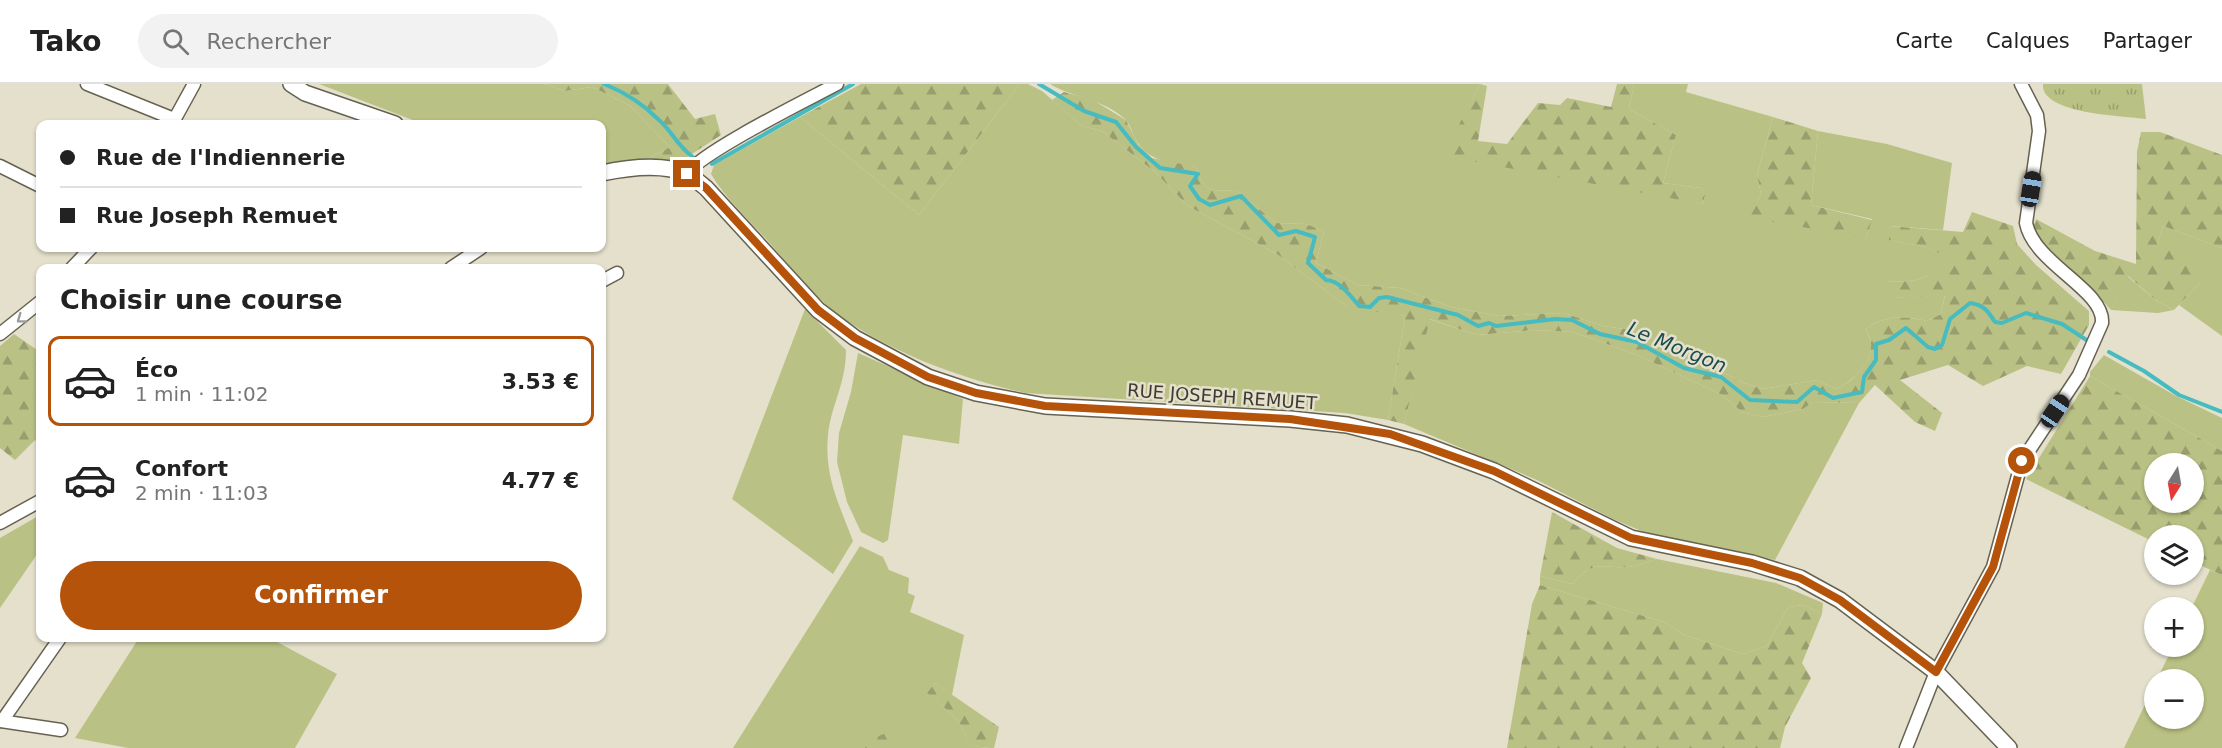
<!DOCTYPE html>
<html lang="fr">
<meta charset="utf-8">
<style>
:root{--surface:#fff;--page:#f2f2f2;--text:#222;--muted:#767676;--line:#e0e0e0;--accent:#b45309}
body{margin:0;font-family:"DejaVu Sans",sans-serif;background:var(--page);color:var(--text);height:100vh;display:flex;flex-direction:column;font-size:22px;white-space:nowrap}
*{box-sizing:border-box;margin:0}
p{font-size:20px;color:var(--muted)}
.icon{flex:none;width:33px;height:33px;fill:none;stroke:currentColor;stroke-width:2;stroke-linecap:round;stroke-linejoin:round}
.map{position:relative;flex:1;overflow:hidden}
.side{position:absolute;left:36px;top:180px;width:570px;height:378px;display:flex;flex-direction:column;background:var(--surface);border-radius:12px;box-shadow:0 2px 4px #0004}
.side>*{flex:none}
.banner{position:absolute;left:36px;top:36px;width:570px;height:132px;border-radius:12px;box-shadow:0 2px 4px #0004;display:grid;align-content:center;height:132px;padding:0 24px;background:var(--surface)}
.needle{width:39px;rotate:191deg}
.controls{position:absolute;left:2144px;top:369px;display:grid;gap:12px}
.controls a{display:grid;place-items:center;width:60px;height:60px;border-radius:50%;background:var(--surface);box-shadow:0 2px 4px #0004;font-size:30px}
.end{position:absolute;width:27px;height:27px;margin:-14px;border:8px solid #b45309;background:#fff;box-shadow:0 0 0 3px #fff}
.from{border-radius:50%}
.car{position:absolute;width:18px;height:36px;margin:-18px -9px;border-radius:8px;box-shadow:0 0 4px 2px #0007;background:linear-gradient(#222 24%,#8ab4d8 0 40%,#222 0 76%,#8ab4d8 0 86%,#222 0)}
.banner b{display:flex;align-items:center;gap:21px;height:57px;font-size:22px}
.banner b+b{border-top:2px solid var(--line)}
.banner i{width:15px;height:15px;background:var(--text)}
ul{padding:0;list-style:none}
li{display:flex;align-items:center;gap:18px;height:90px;margin:0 12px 9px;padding:0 12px;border:3px solid transparent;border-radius:12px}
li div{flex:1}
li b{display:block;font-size:22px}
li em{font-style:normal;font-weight:600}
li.current{border-color:var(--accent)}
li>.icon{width:54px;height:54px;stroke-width:1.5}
h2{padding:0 24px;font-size:27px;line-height:72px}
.cta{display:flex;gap:12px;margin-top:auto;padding:12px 24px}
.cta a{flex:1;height:69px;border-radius:36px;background:var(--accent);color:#fff;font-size:24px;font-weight:600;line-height:69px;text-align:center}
header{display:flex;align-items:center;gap:36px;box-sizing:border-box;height:84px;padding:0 30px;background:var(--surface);border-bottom:2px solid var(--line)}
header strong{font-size:28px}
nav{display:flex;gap:33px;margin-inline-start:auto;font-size:21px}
.search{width:420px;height:54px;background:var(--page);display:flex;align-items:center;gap:15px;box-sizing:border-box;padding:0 21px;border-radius:33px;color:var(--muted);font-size:22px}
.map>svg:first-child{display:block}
</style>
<header>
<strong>Tako</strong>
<div class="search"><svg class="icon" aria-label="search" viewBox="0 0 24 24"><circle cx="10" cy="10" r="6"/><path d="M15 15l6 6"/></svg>Rechercher</div>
<nav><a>Carte</a><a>Calques</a><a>Partager</a></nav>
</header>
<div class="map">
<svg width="2222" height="664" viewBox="0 0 2222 664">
<defs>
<pattern id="forest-firs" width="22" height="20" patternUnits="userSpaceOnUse" patternTransform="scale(1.5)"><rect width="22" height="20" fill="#bac184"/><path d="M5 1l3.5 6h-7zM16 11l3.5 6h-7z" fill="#989e6d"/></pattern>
<pattern id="park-tufts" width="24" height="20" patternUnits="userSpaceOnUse" patternTransform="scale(1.5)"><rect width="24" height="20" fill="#bac184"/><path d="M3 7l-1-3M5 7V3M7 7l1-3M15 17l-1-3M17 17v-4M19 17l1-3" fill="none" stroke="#989e6d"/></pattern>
</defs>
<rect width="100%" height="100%" fill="#e5e0cc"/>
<g fill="#bac184">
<path d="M319 0H545L565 7 592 3 629 21 670 63 640 79 602 84V40H423Z"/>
<path d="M1020 0H1028L1042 7 1082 42 1102 47 1155 88 1188 122 1277 170 1346 222 1382 224 1405 232 1388 336 1345 329 1025 309C961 294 899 272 844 235 821 220 786 178 767 156 748 135 726 115 711 90L714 81 800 33 919 131Z"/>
<path d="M1050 0H1480L1450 60 1703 120 1705 111 1701 104 1663 99 1676 51 1629 25 1634 0H1688L1686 8 1773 33 1757 91 1761 110 1757 118 1866 154 1872 135 1811 121 1818 47 1887 60 1952 79 1943 146 1890 142V156L1921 162 1946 171C1932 199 1913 197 1885 198L1893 214 1945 210 1941 230 1927 237C1905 232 1885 231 1866 245 1867 249 1870 254 1871 258 1874 278 1852 298 1836 305L1817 296 1763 305 1744 299 1638 247 1603 242 1564 229 1499 232 1451 223 1400 204 1358 201 1316 179 1324 147 1306 140 1276 139 1236 106C1211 107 1204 109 1196 83 1174 79 1151 79 1138 59 1133 52 1131 41 1125 35 1103 15 1073 14 1050 0Z"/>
<path d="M2163 142 2222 164V252L2179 221 2203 196 2157 160Z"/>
<path d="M2127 192 2157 217 2174 226 2158 229 2111 226Z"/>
<path d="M805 225 846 266C846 300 831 321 828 351 824 392 839 420 853 457L833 490 732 415Z"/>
<path d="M1429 235 1477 251 1533 246 1573 248 1635 270 1722 311 1742 328 1763 333 1803 325 1813 318 1859 319 1775 476 1646 449 1613 435 1537 396 1404 340Z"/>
<path d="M858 269 963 315 959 360 903 351 888 456 883 459 861 448 847 418 837 378 839 349 851 308Z"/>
<path d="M2104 271 2176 312 2222 334V367L2090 292V288Z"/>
<path d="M40 431V466L0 524V454Z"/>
<path d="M860 462 883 473 889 486 909 494 908 509 915 512 910 528 964 551 952 611 935 599 928 609C937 617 948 626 956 635 974 655 957 663 994 664H733Z"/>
<path d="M1657 475 1776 499 1823 519 1822 530 1804 521 1788 523 1767 562 1743 570 1684 551 1664 538 1540 501V492L1572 500C1598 472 1602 487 1634 482 1641 481 1649 477 1657 475Z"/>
<path d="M2210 486 2222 491V664H2124L2154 602V634H2193V596L2157 595 2173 563 2193 562 2192 523Z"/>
<path d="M139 554H277V558L337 590 295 664H128L75 654Z"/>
</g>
<g fill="url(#forest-firs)" fill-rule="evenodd">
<path d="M545 0H668L695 35 715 30 721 51 678 79H640L670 63 629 21 592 3 565 7Z"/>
<path d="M861 0H1020L919 131 800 33Z"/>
<path d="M1480 0 1487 2 1478 57 1507 60 1538 19 1560 21 1567 14 1611 23 1617 0H1634L1629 25 1676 51 1663 99 1701 104 1705 111 1703 120 1449 73V60Z"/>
<path d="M1064 8 1093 16 1126 36 1138 60 1152 74 1196 83C1204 109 1211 107 1236 106L1276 139 1306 140 1324 147 1316 179 1358 201 1400 204 1451 223 1499 232 1564 229 1603 242 1638 247 1744 299 1763 305 1817 296 1836 305C1852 298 1873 279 1871 259 1871 255 1867 249 1866 245 1885 231 1905 232 1927 237L1941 230 1945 211 1893 214 1882 207 1885 198C1913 197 1932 199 1945 171L1921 162 1889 156V142L1963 148 1972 128 2013 142 2017 160 2036 181 2089 227V241L2061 290 2027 282 1983 302 1948 281 1900 296 1942 329 1935 347 1915 338 1875 301 1859 319 1813 318 1803 325 1763 333 1742 328 1722 311 1635 270 1573 248 1533 246 1477 251 1430 235 1404 340 1388 336 1405 232 1382 225 1372 231 1346 222 1277 170 1188 122 1155 88 1102 47 1082 42 1052 16Z"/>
<path d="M1773 33 1818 47 1811 121 1872 136 1866 154 1744 133 1745 116 1757 118 1761 110 1757 91Z"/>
<path d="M2141 48H2160L2222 71V164L2163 142 2157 160 2203 182V196L2174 226 2157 217 2128 192 2111 226C2086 197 2052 178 2033 143L2036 135 2095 167 2136 180 2137 68Z"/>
<path d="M14 250 40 268V363L35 356 15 376 0 364V262Z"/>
<path d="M2090 292 2222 367V491L2193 478V452H2154V458L2026 395ZM2154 380H2193V418H2154Z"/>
<path d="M1552 428 1617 464 1657 475C1649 477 1641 481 1634 482 1602 487 1598 472 1572 500L1540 492Z"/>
<path d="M1540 501 1664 538 1684 551 1743 570 1767 562 1788 523 1804 521 1822 530 1802 579 1811 594 1785 643 1780 664H1507L1532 520Z"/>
<path d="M935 599 999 643 994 664C956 663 974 655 956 635 948 626 937 617 927 609Z"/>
<path d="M886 649 895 651 890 664H865L869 656Z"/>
</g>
<path fill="url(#park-tufts)" d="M2043 0H2142L2146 35C2124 32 2040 30 2043 0Z"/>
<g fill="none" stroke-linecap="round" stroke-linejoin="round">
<g stroke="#46bcc0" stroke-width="4">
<path d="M604 0C624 8 643 20 659 36 673 48 676 61 694 74"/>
<path d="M1039 0 1084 27 1116 38 1136 63 1160 84 1198 90 1190 102 1199 115 1210 121 1241 112 1279 151 1296 147 1315 153 1308 179 1326 196C1339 196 1351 212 1359 222L1370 223 1379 214 1387 213 1458 231 1478 242 1489 239 1496 242 1555 235 1572 236 1600 250 1637 258 1684 284 1721 293 1750 316 1797 318 1814 303 1833 314 1862 308 1864 293 1876 276V260L1889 256 1906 244 1928 263 1935 265 1942 261 1950 235 1970 219C1984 221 1988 227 1995 238L2002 239 2026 229 2062 240 2088 257"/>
<path d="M712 80 853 0"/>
<path d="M2109 268 2144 287 2179 311 2222 328"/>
</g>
<defs>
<g id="minor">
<path d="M87 0 174 35"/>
<path d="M172 40 194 0"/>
<path d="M0 82 40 102"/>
<path d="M687 90C699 69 809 15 837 0"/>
<path d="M72 184 91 164"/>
<path d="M451 184 481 164"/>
<path d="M602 197 617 189"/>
<path d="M0 250 40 218"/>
<path d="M0 439 40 417"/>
<path d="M0 637 61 646"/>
<path d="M2 637 60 554"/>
<path d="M1906 664 1936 588 1993 483 2022 377 2079 291 2102 239C2105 206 2034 180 2026 139L2039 47 2037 31 2021 0"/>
</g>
<g id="tertiary">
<path d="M291 0 305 9 395 40"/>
<path d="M602 89C626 84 663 79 687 90 693 93 700 99 706 104L818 226 855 254 928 293 976 309 1045 322 1290 335 1347 341 1422 360 1494 387 1631 454 1752 479 1800 494 1840 516 1936 588 2009 664"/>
</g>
</defs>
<use href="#minor" stroke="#666251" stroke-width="15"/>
<use href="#tertiary" stroke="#666251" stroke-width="18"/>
<use href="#minor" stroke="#fff" stroke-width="12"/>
<use href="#tertiary" stroke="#fff" stroke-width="15"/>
</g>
<defs><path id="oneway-chevron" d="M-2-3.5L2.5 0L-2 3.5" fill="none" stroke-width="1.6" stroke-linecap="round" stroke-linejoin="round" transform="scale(1.5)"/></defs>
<use stroke="#9e9d99" href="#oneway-chevron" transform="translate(21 235) rotate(144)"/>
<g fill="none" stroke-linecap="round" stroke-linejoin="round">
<path stroke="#b45309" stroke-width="8" d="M687 90 706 104 818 226 855 254 928 293 976 309 1045 322 1290 335 1390 350 1494 387 1631 454 1752 479 1800 494 1840 516 1936 588 1993 483 2022 377"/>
</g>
<g text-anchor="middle" stroke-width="5" stroke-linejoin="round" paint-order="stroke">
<g font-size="18" fill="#3d3b33" stroke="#e5e0cc">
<text transform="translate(1222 313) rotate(4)" y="6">RUE JOSEPH REMUET</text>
</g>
<g font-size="20" font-style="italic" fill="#194c4e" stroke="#e5e0cc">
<text transform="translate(1677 263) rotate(22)" y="7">Le Morgon</text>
</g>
</g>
</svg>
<div class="controls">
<a><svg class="needle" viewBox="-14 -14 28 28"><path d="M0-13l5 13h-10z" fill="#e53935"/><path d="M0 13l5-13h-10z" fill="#767676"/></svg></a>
<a><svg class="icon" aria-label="layers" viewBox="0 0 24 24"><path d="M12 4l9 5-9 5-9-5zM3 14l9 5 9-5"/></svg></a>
<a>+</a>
<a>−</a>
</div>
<i class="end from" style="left:2022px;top:377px"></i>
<i class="end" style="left:687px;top:90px"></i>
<i class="car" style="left:2031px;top:105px;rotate:9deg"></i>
<i class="car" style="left:2055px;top:327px;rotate:34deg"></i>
<div class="banner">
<b><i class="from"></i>Rue de l'Indiennerie</b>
<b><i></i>Rue Joseph Remuet</b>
</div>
<section class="side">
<h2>Choisir une course</h2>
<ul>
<li class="current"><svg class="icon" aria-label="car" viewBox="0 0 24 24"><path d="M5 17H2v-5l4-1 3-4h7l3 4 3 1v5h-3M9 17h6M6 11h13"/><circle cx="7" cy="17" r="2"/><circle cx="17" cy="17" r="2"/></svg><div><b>Éco</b><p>1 min · 11:02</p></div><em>3.53 €</em></li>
<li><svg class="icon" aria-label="car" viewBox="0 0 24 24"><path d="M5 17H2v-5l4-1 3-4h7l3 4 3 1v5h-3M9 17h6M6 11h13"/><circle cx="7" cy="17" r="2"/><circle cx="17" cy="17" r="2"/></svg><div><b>Confort</b><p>2 min · 11:03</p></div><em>4.77 €</em></li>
</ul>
<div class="cta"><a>Confirmer</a></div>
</section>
</div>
